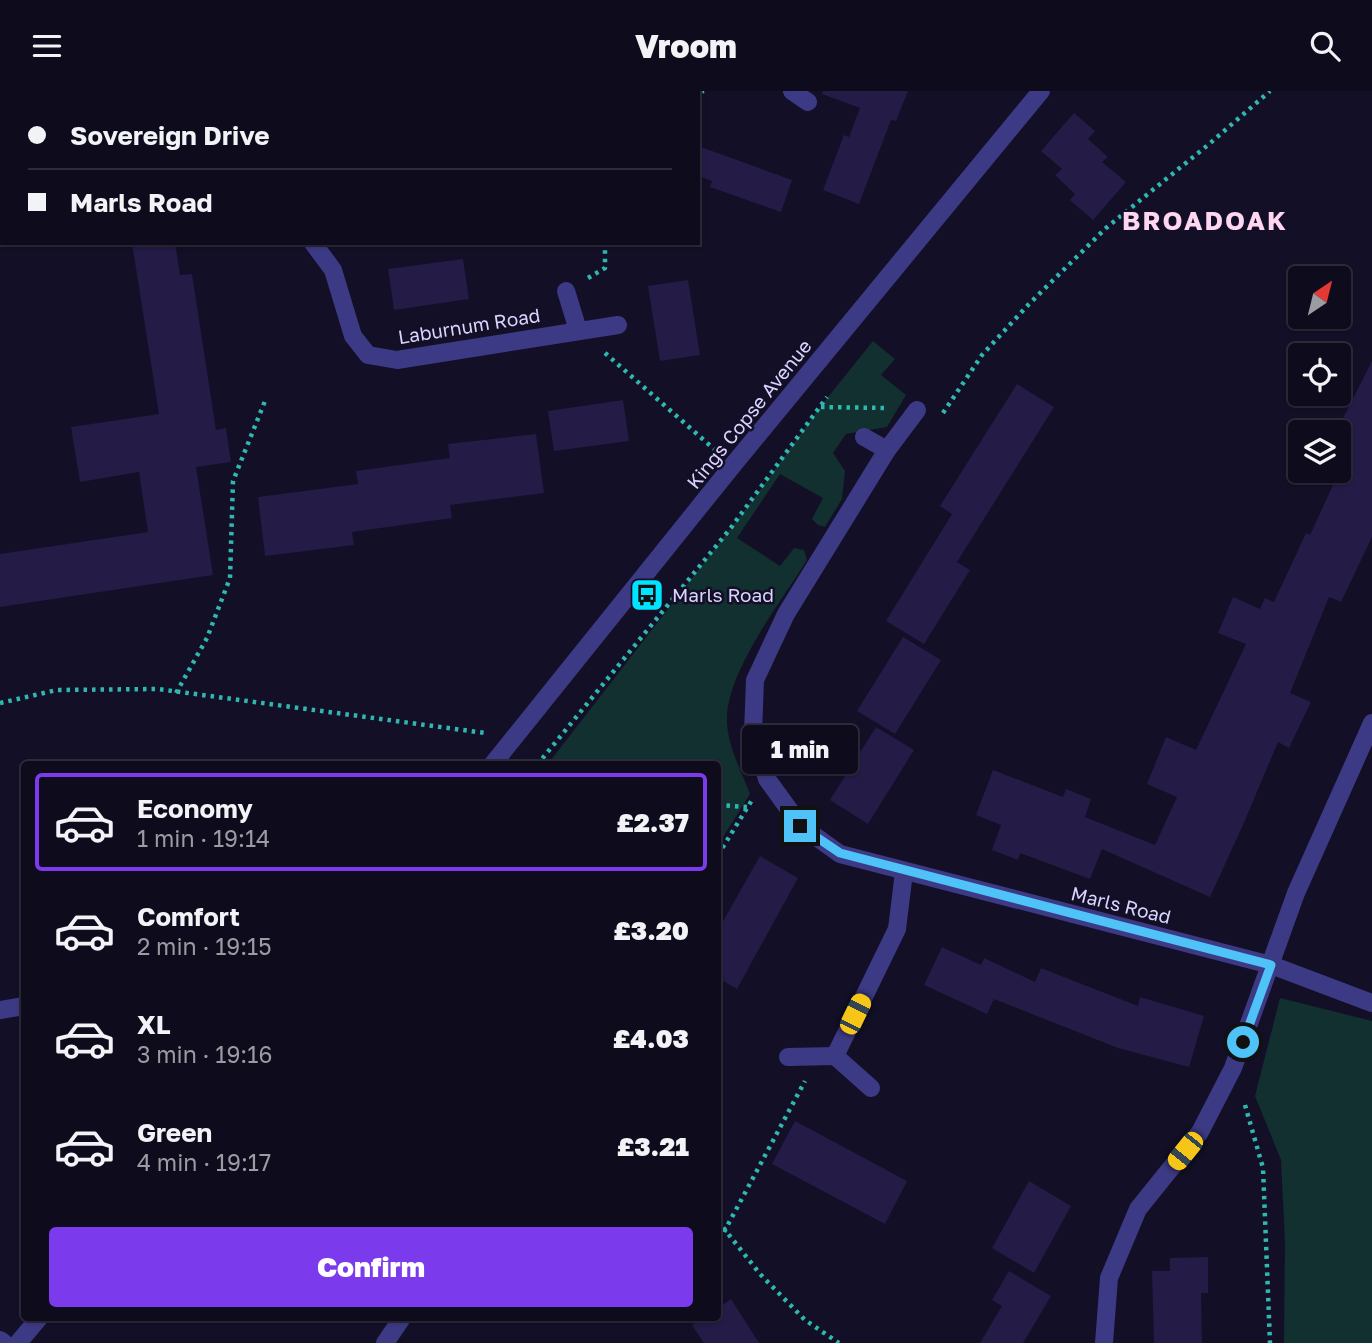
<!DOCTYPE html>
<meta charset="utf-8">
<style>
:root{--surface:#0e0b1c;--page:#171425;--text:#f1f3f6;--muted:#9b9ba3;--line:#2e2b3b;--accent:#7c3aed}
body{margin:0;font-family:"Golos Text",sans-serif;background:var(--page);color:var(--text);height:100vh;display:flex;flex-direction:column;font-size:26px;white-space:nowrap}
*{box-sizing:border-box;margin:0}
p{font-size:23px;color:var(--muted)}
.icon{flex:none;width:38px;height:38px;fill:none;stroke:currentColor;stroke-width:2;stroke-linecap:round;stroke-linejoin:round}
.map{position:relative;flex:1;overflow:hidden}
.sheet{position:absolute;left:21px;top:670px;width:700px;height:560px;display:flex;flex-direction:column;background:var(--surface);border-radius:7px;box-shadow:0 2px 5px #0004,0 0 0 2px var(--line)}
.sheet>*{flex:none}
.banner{position:absolute;left:0px;top:0px;width:700px;height:154px;box-shadow:0 2px 5px #0004,0 0 0 2px var(--line);display:grid;align-content:center;height:154px;padding:0 28px;background:var(--surface)}
.needle{width:46px;rotate:35deg}
.buttons{position:absolute;left:1288px;top:175px;display:grid;gap:14px}
.buttons a{display:grid;place-items:center;width:63px;height:63px;border-radius:7px;background:var(--surface);box-shadow:0 2px 5px #0004,0 0 0 2px var(--line);font-size:35px}
.end{position:absolute;width:32px;height:32px;margin:-16px;border:9px solid #4fc3f7;background:#111;box-shadow:0 0 0 4px #111}
.from{border-radius:50%}
.bubble{position:absolute;height:49px;border-radius:7px;background:var(--surface);box-shadow:0 2px 5px #0004,0 0 0 2px var(--line);font-size:23px;font-weight:800;line-height:49px;text-align:center}
.car{position:absolute;width:21px;height:42px;margin:-21px -10px;border-radius:9px;box-shadow:0 0 5px 2px #0007;background:linear-gradient(#f5c518 24%,#345 0 40%,#f5c518 0 76%,#345 0 86%,#f5c518 0)}
.banner b{display:flex;align-items:center;gap:24px;height:66px;font-size:26px}
.banner b+b{border-top:2px solid var(--line)}
.banner i{width:18px;height:18px;background:var(--text)}
ul{padding:12px 0 0;list-style:none}
li{display:flex;align-items:center;gap:21px;height:98px;margin:0 14px 10px;padding:0 14px;border:4px solid transparent;border-radius:7px}
li div{flex:1}
li b{display:block;font-size:26px}
li em{font-style:normal;font-weight:800}
li.current{border-color:var(--accent)}
li>.icon{width:63px;height:63px;stroke-width:1.5}
.cta{display:flex;gap:14px;margin-top:auto;padding:14px 28px}
.cta a{flex:1;height:80px;border-radius:7px;background:var(--accent);color:#fff;font-size:28px;font-weight:800;line-height:80px;text-align:center}
header{display:flex;justify-content:space-between;align-items:center;height:91px;padding:0 28px;background:var(--surface);font-size:32px;font-weight:800}
.map>svg:first-child{display:block}
</style>
<header><svg class="icon" aria-label="menu" viewBox="0 0 24 24"><path d="M4 6h16M4 12h16M4 18h16"/></svg>Vroom<svg class="icon" aria-label="search" viewBox="0 0 24 24"><circle cx="10" cy="10" r="6"/><path d="M15 15l6 6"/></svg></header>
<div class="map">
<svg width="1372" height="1252" viewBox="0 0 1372 1252">
<rect width="100%" height="100%" fill="#130f26"/>
<g fill="#12302f">
<path d="M873 250 895 268 881 284 906 304 887 336 846 343 833 362 845 380 842 408 825 436 818 434 812 428 823 407 780 383 737 447 780 475 794 457 804 459 807 469C781 511 729 577 727 626 726 652 741 679 750 703L718 754V674H547L755 406 820 316Z"/>
<path d="M1280 907 1372 930V1252H1284L1285 1153 1281 1069 1255 1005Z"/>
</g>
<g fill="#241b47">
<path d="M823 0H908L896 30 891 29 859 113 823 99 844 44 849 46 860 17 822 3Z"/>
<path d="M1074 22 1095 40 1088 48 1108 66 1102 71 1126 91 1093 129 1070 109 1075 103 1055 84 1062 78 1041 60Z"/>
<path d="M698 55 792 89 781 121 710 96 712 90 698 85Z"/>
<path d="M132 152H175L180 184 192 183 216 339 226 337 231 371 196 376 213 484 0 516V463L148 441 139 381 80 391 71 336 159 323Z"/>
<path d="M463 168 469 208 394 219 388 178Z"/>
<path d="M688 189 700 264 660 270 648 195Z"/>
<path d="M1372 270V446L1341 511 1329 506 1290 602 1311 611 1289 657 1278 651 1243 734 1210 806 1102 758 1090 788 1020 762 1018 769 992 759 1001 734 976 724 993 679 1063 706 1066 698 1091 708 1085 726 1155 754 1177 706 1147 693 1166 646 1196 659 1246 553 1218 542 1233 506 1260 518 1265 507 1274 511 1306 442 1310 444 1339 381V335Z"/>
<path d="M1017 293 1054 316 957 471 970 479 924 553 886 530 952 423 940 415Z"/>
<path d="M623 309 629 350 554 360 548 320Z"/>
<path d="M536 343 544 402 450 414 452 427 352 441 354 454 265 465 258 406 358 393 356 380 450 367 448 353Z"/>
<path d="M903 546 941 569 895 643 857 620Z"/>
<path d="M876 636 914 659 868 733 830 709Z"/>
<path d="M760 765 798 787 737 898 718 887V839Z"/>
<path d="M942 856 981 874 984 867 1035 891 1041 877 1138 915 1140 906 1204 925 1189 976 1118 957 994 908 987 923 924 894Z"/>
<path d="M795 1030 907 1090 885 1133 772 1073Z"/>
<path d="M1029 1090 1071 1115 1034 1182 992 1157Z"/>
<path d="M1208 1166V1202H1201L1202 1252H1154L1152 1180H1170V1167Z"/>
<path d="M1009 1180 1051 1205 1023 1252H980L1002 1215 992 1209Z"/>
<path d="M731 1208 759 1252H704L692 1234 702 1227H718V1217Z"/>
</g>
<g fill="none" stroke-linecap="round" stroke-linejoin="round">
<g stroke="#2fb8b0" stroke-width="4.5" stroke-dasharray="3.5 5" stroke-linecap="butt">
<path d="M464 0 466 2"/>
<path d="M604 0V2"/>
<path d="M694 2 704 0"/>
<path d="M588 187 605 177V152"/>
<path d="M605 262 714 358"/>
<path d="M821 316 886 317"/>
<path d="M943 322 982 264 1029 213 1106 137 1208 54 1270 0"/>
<path d="M176 602 207 547 230 487 233 390 265 310"/>
<path d="M0 612 57 599 158 598 485 642"/>
<path d="M537 674 730 438 827 306"/>
<path d="M718 714 747 716"/>
<path d="M718 764 752 709"/>
<path d="M1245 1014 1263 1077 1270 1252"/>
<path d="M718 1130 760 1183 805 1229 839 1252"/>
<path d="M724 1141 805 990"/>
</g>
<g stroke="#3d3a85" stroke-width="18">
<path d="M792 0 808 11"/>
<path d="M240 2 258 0"/>
<path d="M313 152 333 179 353 245 368 264 397 269 618 234"/>
<path d="M566 200 578 239"/>
<path d="M917 319 887 359 786 523 755 589 753 642 767 688 801 735 840 763 1271 874 1372 912"/>
<path d="M864 346 887 359"/>
<path d="M492 674 733 374 1041 0"/>
<path d="M0 919 24 915"/>
<path d="M835 965 897 838 904 781"/>
<path d="M788 966 835 965 871 997"/>
<path d="M0 1249 4 1252"/>
<path d="M18 1252 39 1227"/>
<path d="M385 1252 402 1227"/>
<path d="M1104 1252 1109 1187 1138 1118 1200 1041 1233 977 1296 802 1372 632"/>
</g>
</g>
<g fill="none" stroke-linecap="round" stroke-linejoin="round">
<path stroke="#4fc3f7" stroke-width="9" d="M800 735 840 762 1271 874 1243 951"/>
</g>
<defs>
<symbol id="bus-square" viewBox="-11 -11 22 22"><rect x="-9" y="-9" width="18" height="18" rx="4" fill="#00e5ff" stroke="#130f26"/><path d="M-5-6H5V4H4V6H2V4H-2V6H-4V4H-5ZM-3.5-4V0h7V-4ZM-3.5 1.2v1.5H-2V1.2ZM2 1.2v1.5H3.5V1.2Z" fill="#111"/></symbol>
</defs>
<g fill-rule="evenodd">
<use href="#bus-square" x="628" y="485" width="38" height="38"/>
</g>
<g text-anchor="middle" stroke-width="5" stroke-linejoin="round" paint-order="stroke">
<g font-size="19" fill="#d9d4ff" stroke="#130f26">
<text transform="translate(469 235) rotate(-9)" y="7">Laburnum Road</text>
<text transform="translate(749 323) rotate(-51)" y="7">Kings Copse Avenue</text>
<text transform="translate(1121 814) rotate(14)" y="7">Marls Road</text>
</g>
<g font-size="19" fill="#d9d4ff" stroke="#130f26" text-anchor="start">
<text x="672" y="511">Marls Road</text>
</g>
<g font-size="26" font-weight="bold" letter-spacing="2" fill="#ffd6f0" stroke="#130f26">
<text x="1205" y="139">BROADOAK</text>
</g>
</g>
</svg>
<div class="buttons">
<a><svg class="needle" viewBox="-14 -14 28 28"><path d="M0-13l5 13h-10z" fill="#e53935"/><path d="M0 13l5-13h-10z" fill="#9b9ba3"/></svg></a>
<a><svg class="icon" aria-label="locate" viewBox="0 0 24 24"><circle cx="12" cy="12" r="6"/><path d="M12 2v4M12 18v4M2 12h4M18 12h4"/></svg></a>
<a><svg class="icon" aria-label="layers" viewBox="0 0 24 24"><path d="M12 4l9 5-9 5-9-5zM3 14l9 5 9-5"/></svg></a>
</div>
<i class="end from" style="left:1243px;top:951px"></i>
<i class="end" style="left:800px;top:735px"></i>
<div class="bubble" style="left:742px;top:634px;width:116px">1 min</div>
<i class="car" style="left:855px;top:923px;rotate:26deg"></i>
<i class="car" style="left:1185px;top:1060px;rotate:219deg"></i>
<div class="banner">
<b><i class="from"></i>Sovereign Drive</b>
<b><i></i>Marls Road</b>
</div>
<section class="sheet">
<ul>
<li class="current"><svg class="icon" aria-label="car" viewBox="0 0 24 24"><path d="M5 17H2v-5l4-1 3-4h7l3 4 3 1v5h-3M9 17h6M6 11h13"/><circle cx="7" cy="17" r="2"/><circle cx="17" cy="17" r="2"/></svg><div><b>Economy</b><p>1 min · 19:14</p></div><em>£2.37</em></li>
<li><svg class="icon" aria-label="car" viewBox="0 0 24 24"><path d="M5 17H2v-5l4-1 3-4h7l3 4 3 1v5h-3M9 17h6M6 11h13"/><circle cx="7" cy="17" r="2"/><circle cx="17" cy="17" r="2"/></svg><div><b>Comfort</b><p>2 min · 19:15</p></div><em>£3.20</em></li>
<li><svg class="icon" aria-label="car" viewBox="0 0 24 24"><path d="M5 17H2v-5l4-1 3-4h7l3 4 3 1v5h-3M9 17h6M6 11h13"/><circle cx="7" cy="17" r="2"/><circle cx="17" cy="17" r="2"/></svg><div><b>XL</b><p>3 min · 19:16</p></div><em>£4.03</em></li>
<li><svg class="icon" aria-label="car" viewBox="0 0 24 24"><path d="M5 17H2v-5l4-1 3-4h7l3 4 3 1v5h-3M9 17h6M6 11h13"/><circle cx="7" cy="17" r="2"/><circle cx="17" cy="17" r="2"/></svg><div><b>Green</b><p>4 min · 19:17</p></div><em>£3.21</em></li>
</ul>
<div class="cta"><a>Confirm</a></div>
</section>
</div>
